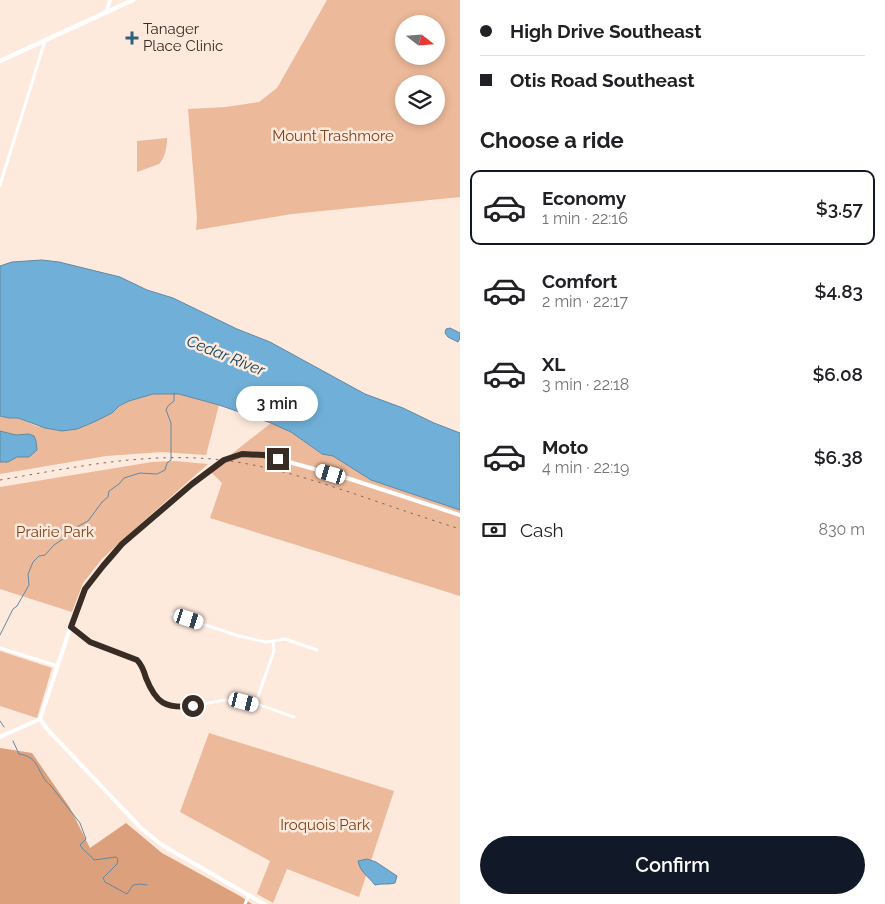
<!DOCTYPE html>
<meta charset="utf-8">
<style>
:root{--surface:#fff;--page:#f2f2f2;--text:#202124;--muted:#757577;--line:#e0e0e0;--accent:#111827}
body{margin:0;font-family:Raleway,sans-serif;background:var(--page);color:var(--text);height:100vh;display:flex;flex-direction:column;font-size:19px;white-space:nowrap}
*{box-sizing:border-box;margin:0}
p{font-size:16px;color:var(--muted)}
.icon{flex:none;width:28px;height:28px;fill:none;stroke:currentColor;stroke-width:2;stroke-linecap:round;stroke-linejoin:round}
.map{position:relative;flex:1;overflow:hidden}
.drawer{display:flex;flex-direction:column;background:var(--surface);width:425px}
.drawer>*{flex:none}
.banner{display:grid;align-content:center;height:110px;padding:0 20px;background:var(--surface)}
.needle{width:32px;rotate:107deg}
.buttons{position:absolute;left:395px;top:15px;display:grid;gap:10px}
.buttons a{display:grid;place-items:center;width:50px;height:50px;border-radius:50%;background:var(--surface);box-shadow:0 2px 8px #0003;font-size:25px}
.end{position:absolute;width:22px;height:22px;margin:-11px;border:6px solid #392c24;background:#fff;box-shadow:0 0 0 2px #fff}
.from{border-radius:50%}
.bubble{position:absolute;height:35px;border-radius:18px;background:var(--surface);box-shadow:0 2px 8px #0003;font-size:16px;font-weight:600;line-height:35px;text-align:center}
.car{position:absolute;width:15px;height:30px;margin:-15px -8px;border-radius:6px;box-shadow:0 0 4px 1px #0007;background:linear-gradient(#fff 24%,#345 0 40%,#fff 0 76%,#345 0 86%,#fff 0)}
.banner b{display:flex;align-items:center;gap:18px;height:48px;font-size:19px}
.banner b+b{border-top:1px solid var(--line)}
.banner i{width:12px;height:12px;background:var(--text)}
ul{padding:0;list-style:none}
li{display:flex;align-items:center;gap:15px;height:75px;margin:0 10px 8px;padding:0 10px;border:2px solid transparent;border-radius:10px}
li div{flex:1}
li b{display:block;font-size:19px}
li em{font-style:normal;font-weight:600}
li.on{border-color:var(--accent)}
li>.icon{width:45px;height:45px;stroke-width:1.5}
h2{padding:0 20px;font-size:22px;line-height:60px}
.pay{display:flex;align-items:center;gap:12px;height:55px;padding:0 20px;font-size:19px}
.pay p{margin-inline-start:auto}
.cta{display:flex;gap:10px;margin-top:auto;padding:10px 20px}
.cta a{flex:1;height:58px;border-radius:30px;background:var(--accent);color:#fff;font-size:20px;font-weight:600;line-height:58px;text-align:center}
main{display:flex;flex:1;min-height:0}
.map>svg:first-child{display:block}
</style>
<main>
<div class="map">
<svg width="460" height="904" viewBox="0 0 460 904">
<rect width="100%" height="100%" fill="#fee9dd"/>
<g fill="#ecb99a" fill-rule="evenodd">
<path d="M327 0H460V197L292 214 196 230 197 218 188 109 226 107 259 102 277 88ZM404 24H436V56H404ZM404 84H436V116H404Z"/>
<path d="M167 138C167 147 165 158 159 164L137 172V141Z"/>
<path d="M153 394H179L219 405 206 455 162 452 106 456 0 474V416L9 418H18L36 426 62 431 77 429 112 413 119 406 129 401Z"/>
<path d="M271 423 291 432 321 454 333 456 371 480 460 510V596L210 518 222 483 210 471Z"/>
<path d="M174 461 208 464 121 541 102 559 83 583 72 612 0 589V487L152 462Z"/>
<path d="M0 651 52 668 37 718 0 706Z"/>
<path d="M209 733 394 791 359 897 287 869 273 903 257 894 270 861 180 812Z"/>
</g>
<path fill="#dda07c" d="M0 748 32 753 70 808 90 848 126 823 162 853 240 896 252 904H0Z"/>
<g fill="#70b0d8" stroke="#6088a2">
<path d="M42 260 59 262 120 277 147 290 173 298 237 329 270 342 365 394 403 408 434 423 460 433V510L371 480 333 456 322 454 291 432 271 423 219 405 179 394H153L129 401 119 406 112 413 94 422 77 429 62 431 45 428 18 418H9L0 416V266L12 262Z"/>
<path d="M450 328 460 333V338L458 342 448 337 445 333 446 329Z"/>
<path d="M0 431 16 435 29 434 34 436 36 441 37 450 29 457H17L8 462H0Z"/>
<path d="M367 859 376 862 397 876 395 883C388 885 382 883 375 885 368 876 360 872 358 861Z"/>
</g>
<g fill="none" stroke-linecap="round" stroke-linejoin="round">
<g stroke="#6088a2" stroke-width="1">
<path d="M0 635 13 609 17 606 29 585 28 574 33 562 39 556 45 555 54 545 69 535 71 530 88 521 102 502 108 497 109 491 119 484 124 478 140 473 157 474 165 470 167 463 171 460V423L166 410 168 406 174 401V393"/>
<path d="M0 721 4 727"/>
<path d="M13 741 19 754C41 757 36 774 51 786L80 823 86 839 80 845C83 851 90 854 94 860L116 857 118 859 117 864 103 878 105 882 127 894 133 885 140 884 147 885"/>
</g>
<g stroke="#fff" stroke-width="3">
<path d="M0 185 45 41"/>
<path d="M172 614 239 636 266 642 285 639 317 650"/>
<path d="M71 627 90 642 132 657C149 668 144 690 159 701 178 716 206 701 227 700 249 699 273 710 294 717"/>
<path d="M0 648 58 666"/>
<path d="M255 705 274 651 273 642"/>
<path d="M245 904 249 895"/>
</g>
<g stroke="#fff" stroke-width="4">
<path d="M106 13 110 0"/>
<path d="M40 719 48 730 141 828 162 845 264 904"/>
<path d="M0 737 40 719 79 601 89 582 122 544 192 484 224 460 242 454 264 455 350 479 460 515"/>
</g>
<path stroke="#fff" stroke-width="4.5" d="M0 61 133 0"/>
<path stroke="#7a6b61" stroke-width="1" stroke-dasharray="2.5 5" stroke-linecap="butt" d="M0 480C65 469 130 455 196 458 251 460 304 477 355 494 390 506 425 518 460 529"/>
</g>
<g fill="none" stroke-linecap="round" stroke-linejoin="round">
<path stroke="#392c24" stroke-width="6" d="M193 706C165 709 156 703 146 678 144 671 142 665 137 660L90 642 71 627 85 589 103 566 122 544 192 484 224 460 242 454 264 455 278 459"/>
</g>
<path fill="#2f617e" stroke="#fee9dd" stroke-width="2" d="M129.5 30.5h5v5h5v5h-5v5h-5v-5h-5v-5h5z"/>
<g text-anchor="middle" stroke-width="5" stroke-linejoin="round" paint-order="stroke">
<g font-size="15" fill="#392c24" stroke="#fee9dd" text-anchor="start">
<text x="143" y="34">Tanager<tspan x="143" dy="17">Place Clinic</tspan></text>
</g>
<g font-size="15" fill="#7c431b" stroke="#fee9dd">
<text x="333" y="141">Mount Trashmore</text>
<text x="55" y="537">Prairie Park</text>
<text x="325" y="830">Iroquois Park</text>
</g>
<g font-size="16" font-style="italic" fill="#0e425e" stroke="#fee9dd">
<text transform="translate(226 355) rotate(22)" y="6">Cedar River</text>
</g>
</g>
</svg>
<div class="buttons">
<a><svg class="needle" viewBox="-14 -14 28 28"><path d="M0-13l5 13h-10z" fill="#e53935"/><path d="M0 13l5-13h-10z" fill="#757577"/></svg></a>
<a><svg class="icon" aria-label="layers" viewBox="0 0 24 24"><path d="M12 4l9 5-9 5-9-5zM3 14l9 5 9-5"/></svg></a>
</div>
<i class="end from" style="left:193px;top:706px"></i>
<i class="end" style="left:278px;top:459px"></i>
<div class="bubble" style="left:236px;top:386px;width:82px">3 min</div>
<i class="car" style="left:331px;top:474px;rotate:287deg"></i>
<i class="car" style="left:189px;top:619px;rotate:108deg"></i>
<i class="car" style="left:244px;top:702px;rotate:104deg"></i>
</div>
<section class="drawer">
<div class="banner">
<b><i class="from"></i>High Drive Southeast</b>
<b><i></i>Otis Road Southeast</b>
</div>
<h2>Choose a ride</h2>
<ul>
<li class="on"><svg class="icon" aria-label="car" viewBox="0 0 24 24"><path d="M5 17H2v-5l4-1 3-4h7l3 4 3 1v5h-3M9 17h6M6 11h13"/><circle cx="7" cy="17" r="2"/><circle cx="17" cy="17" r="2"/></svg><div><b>Economy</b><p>1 min · 22:16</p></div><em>$3.57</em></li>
<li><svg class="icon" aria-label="car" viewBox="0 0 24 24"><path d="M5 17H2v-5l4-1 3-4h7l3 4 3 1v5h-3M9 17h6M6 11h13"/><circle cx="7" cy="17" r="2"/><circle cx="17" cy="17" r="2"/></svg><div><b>Comfort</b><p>2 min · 22:17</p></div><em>$4.83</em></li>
<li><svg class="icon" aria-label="car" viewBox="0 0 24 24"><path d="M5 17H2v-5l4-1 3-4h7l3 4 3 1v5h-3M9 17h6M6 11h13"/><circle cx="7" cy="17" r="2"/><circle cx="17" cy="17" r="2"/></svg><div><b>XL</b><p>3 min · 22:18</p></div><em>$6.08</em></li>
<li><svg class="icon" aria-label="car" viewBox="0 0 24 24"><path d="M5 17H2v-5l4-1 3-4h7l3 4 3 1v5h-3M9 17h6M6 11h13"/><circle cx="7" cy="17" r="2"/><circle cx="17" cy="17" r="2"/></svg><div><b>Moto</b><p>4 min · 22:19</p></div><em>$6.38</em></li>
</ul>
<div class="pay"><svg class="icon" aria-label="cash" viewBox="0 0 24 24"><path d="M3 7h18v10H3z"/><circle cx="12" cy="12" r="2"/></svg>Cash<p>830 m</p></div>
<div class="cta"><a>Confirm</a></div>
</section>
</main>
